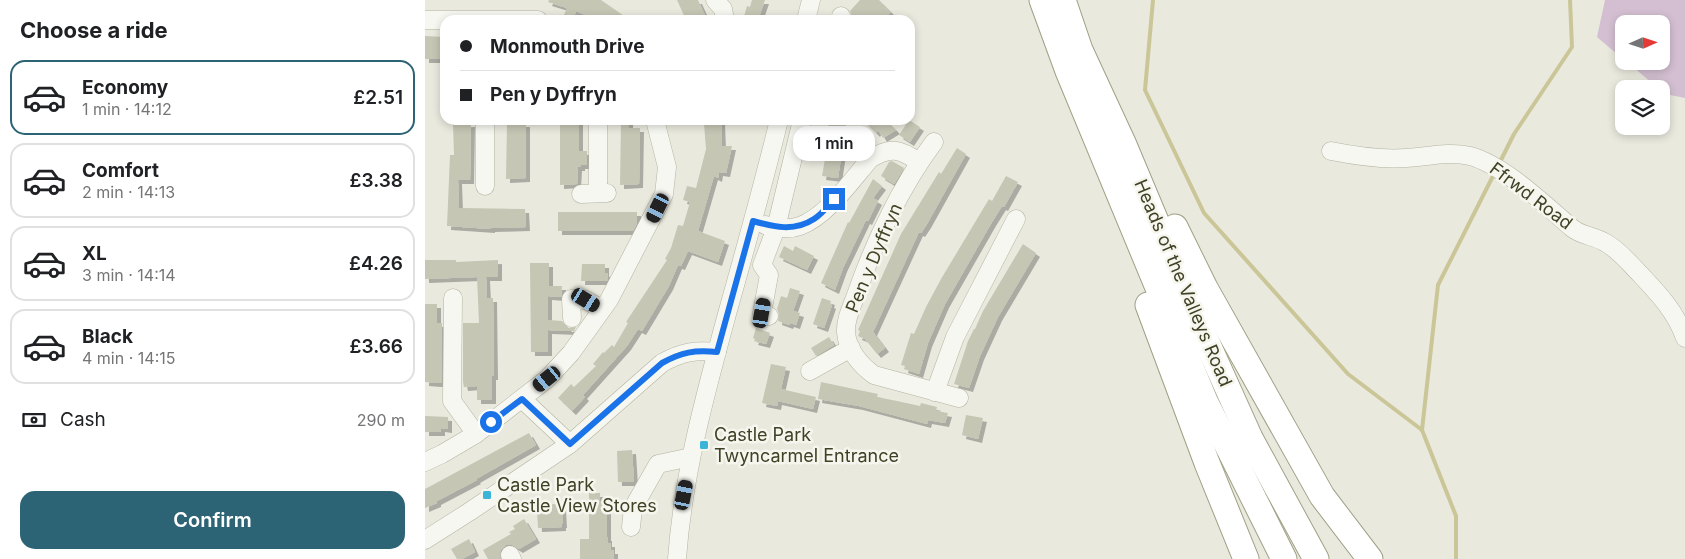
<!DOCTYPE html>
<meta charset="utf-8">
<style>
:root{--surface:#fff;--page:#f2f2f2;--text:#202124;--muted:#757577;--line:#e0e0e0;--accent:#2c6375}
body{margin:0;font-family:Inter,sans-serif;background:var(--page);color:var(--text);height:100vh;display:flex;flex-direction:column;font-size:19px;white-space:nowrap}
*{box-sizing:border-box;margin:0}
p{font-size:16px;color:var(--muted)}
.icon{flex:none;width:28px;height:28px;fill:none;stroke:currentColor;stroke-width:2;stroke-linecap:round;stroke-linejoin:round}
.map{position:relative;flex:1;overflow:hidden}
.drawer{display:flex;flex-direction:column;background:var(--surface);width:425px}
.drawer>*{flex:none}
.guide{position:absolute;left:15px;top:15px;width:475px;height:110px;border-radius:15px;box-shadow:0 2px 8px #0003;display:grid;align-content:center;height:110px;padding:0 20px;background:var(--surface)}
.needle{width:32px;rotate:87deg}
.buttons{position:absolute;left:1190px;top:15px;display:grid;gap:10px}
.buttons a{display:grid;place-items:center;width:55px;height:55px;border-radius:10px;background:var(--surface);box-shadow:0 2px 8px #0003;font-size:25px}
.end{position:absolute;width:22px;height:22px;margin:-11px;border:6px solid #1a73e8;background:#fff;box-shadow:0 0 0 2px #fff}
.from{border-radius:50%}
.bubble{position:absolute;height:35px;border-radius:15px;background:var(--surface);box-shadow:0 2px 8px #0003;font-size:16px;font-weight:600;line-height:35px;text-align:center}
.car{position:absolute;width:15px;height:30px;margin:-15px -8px;border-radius:6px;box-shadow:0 0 4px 1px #0007;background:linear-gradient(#222 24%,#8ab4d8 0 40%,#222 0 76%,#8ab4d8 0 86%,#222 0)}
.guide b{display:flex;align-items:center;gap:18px;height:48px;font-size:19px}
.guide b+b{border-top:1px solid var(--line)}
.guide i{width:12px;height:12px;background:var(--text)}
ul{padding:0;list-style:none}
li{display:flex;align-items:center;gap:15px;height:75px;margin:0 10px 8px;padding:0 10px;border:2px solid var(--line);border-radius:15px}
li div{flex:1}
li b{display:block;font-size:19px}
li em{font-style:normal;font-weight:600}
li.on{border-color:var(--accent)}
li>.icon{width:45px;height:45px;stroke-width:1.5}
h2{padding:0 20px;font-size:22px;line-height:60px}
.pay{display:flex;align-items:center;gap:12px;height:55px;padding:0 20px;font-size:19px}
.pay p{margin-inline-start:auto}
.action{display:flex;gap:10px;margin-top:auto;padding:10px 20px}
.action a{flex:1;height:58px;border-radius:15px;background:var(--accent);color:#fff;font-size:20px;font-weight:600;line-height:58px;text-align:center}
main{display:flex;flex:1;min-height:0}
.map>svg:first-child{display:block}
</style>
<main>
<section class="drawer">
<h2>Choose a ride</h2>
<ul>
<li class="on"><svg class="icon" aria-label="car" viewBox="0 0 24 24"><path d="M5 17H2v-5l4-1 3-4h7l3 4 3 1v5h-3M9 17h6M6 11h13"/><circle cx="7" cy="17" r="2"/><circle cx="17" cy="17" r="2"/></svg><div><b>Economy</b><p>1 min · 14:12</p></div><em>£2.51</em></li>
<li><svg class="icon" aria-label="car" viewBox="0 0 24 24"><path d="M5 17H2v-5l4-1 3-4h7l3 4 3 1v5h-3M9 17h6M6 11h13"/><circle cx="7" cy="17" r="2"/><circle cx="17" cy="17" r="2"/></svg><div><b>Comfort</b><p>2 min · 14:13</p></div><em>£3.38</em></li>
<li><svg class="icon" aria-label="car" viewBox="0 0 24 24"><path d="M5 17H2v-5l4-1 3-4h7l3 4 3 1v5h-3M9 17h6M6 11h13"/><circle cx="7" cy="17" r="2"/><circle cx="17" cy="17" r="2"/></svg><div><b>XL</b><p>3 min · 14:14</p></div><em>£4.26</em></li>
<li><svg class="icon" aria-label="car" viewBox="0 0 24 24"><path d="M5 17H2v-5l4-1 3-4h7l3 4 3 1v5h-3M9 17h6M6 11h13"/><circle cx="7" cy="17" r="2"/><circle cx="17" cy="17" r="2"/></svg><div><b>Black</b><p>4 min · 14:15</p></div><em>£3.66</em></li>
</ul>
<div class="pay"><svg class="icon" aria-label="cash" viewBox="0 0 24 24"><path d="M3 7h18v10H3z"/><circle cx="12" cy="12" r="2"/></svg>Cash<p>290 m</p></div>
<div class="action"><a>Confirm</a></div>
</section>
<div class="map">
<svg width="1260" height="559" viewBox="0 0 1260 559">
<defs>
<filter id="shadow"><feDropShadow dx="4" dy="4" stdDeviation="0" flood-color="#0004"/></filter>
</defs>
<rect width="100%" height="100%" fill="#e9e9de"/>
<path fill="#d3bfd1" d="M1180 0H1260V98L1240 94 1236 91V89H1234L1201 61H1236V24H1199V60L1172 37Z"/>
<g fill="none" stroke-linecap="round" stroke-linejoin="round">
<g stroke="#cbc697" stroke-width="4">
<path d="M728 0 720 90 779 213 923 374 997 430 1031 516V559"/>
<path d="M1074 164 1089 134 1147 47 1145 0"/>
<path d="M997 430 1013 285 1070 172"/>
</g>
</g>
<g fill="#c6c6b5" filter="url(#shadow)">
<path d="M124 0H176L205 20H172L151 11 148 20H145L138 17 142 8 123 2Z"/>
<path d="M252 0H273L282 20H261Z"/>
<path d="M327 0H340L333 20H318L322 6 325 7Z"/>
<path d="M435 0H454L466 12 458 20H427L425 11Z"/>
<path d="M0 36 20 37V59H0Z"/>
<path d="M135 120H154V151H162V165H156V167H153L152 184 135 185Z"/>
<path d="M196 120H204V128H215L214 184 195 185Z"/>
<path d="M283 120H296L297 146H307L301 173 294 172 293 178 289 176 273 231 300 241 293 262 263 251 256 266 253 265 244 286 217 331 213 329 202 346 158 395 160 397 147 411 133 398 146 384 149 387 171 366 168 364 178 352 179 353 187 345 189 347 203 323 201 322 242 260 240 259 246 248 253 225 258 226 265 202 258 200 262 186 271 188 281 149 279 124H283Z"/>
<path d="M438 120H463L462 121 471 130 458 138 453 130 451 133Z"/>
<path d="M484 120 495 127 485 142 474 135Z"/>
<path d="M404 122 421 125 413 178 397 176 403 142H401Z"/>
<path d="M46 123 45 180H33L34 208 100 209 101 227 66 228V229L22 226 25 155H29L28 124Z"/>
<path d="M82 123H101V178L81 179Z"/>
<path d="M532 148 541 154 502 224 496 233 494 232 448 332 460 348 452 354 440 339 433 336 435 331 433 330 476 234 514 172 516 174Z"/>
<path d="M467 161 479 168 469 184 456 176 464 162Z"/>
<path d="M581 176 593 182 579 207 577 206 567 222 520 304 503 343 494 374 479 369 480 366 476 365 486 333 489 334 501 307 516 279 564 199 567 201Z"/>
<path d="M448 179 457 186 448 198 453 201 443 221 441 220 418 268 410 290 396 283 423 222 424 223Z"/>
<path d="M133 212H212V223L208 231H133Z"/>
<path d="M598 244 611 253 573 317 555 356 544 388 529 384 543 341 549 329H550L558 311Z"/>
<path d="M359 246 368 251 370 246 389 256 382 270 354 257Z"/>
<path d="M0 260H31V262L73 260V277H61L62 298H68L69 376H67V400H52V386L39 387 38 382V323H54L52 277 0 279Z"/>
<path d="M105 263H124V286H137L136 297 123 296V320L137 321 143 328 151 327 149 331 123 330V352H106Z"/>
<path d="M157 264H180V273H183L182 281H156Z"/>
<path d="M365 288 375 291 368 311 375 313 371 325 365 323 364 325 353 321 354 314 352 309 356 296 362 298Z"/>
<path d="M397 298 406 301 405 304 407 305 399 328 388 324Z"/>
<path d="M0 304H12V323H17V382L12 383 0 382Z"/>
<path d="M331 328 345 333 341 344 329 341 330 339 328 338Z"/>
<path d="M404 337 409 345 391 356 386 348Z"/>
<path d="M346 364 361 367 356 389 391 397 388 409 353 401 352 406 337 403Z"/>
<path d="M396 382 453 394 452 397 472 401 495 406 496 403 512 407 511 411 523 413 520 423 503 420 502 424 434 406 393 399Z"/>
<path d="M541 415 558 418 553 439 537 435Z"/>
<path d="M0 416 23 417V429L16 428V432H0Z"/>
<path d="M104 433 111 445 51 479 52 480 12 501V503L0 508V489Z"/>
<path d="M207 450 209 482H193L192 451Z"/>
<path d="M164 493H175V501H182V537H183V543H186V550H189V559H155V539H164Z"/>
<path d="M131 504 132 508 137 507 138 524H137V527L113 528 112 509H117V505Z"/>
<path d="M99 519 111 539 94 549 86 544 81 545 76 550 75 559H63L58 550 86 534 84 532 90 529 88 526Z"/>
<path d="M44 539 50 552 37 559H32L26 549Z"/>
</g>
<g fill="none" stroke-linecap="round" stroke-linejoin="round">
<defs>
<g id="minor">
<path d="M290 0 298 9 300 20"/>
<path d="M416 16V20"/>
<path d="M0 20H113"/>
<path d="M381 20 386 0"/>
<path d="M173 120V193"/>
<path d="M509 142C476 186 449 243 431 295 427 306 420 320 421 332 422 349 435 365 449 375L534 398"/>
<path d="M906 151C931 156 956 160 981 158 1003 157 1023 151 1045 156 1079 165 1120 205 1147 228 1156 236 1171 236 1181 243 1194 250 1204 263 1214 273 1233 293 1251 312 1260 338"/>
<path d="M60 186V120"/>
<path d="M156 194 182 193"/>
<path d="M340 225C351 228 364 230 375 226 402 216 426 181 445 159 465 146 475 149 494 162"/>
<path d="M28 298 27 401 51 434"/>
<path d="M344 316 337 313 344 275 337 265 351 228 377 120"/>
<path d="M147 318 146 299 161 300 177 309"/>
<path d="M385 371 426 348"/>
<path d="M510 392 530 337 591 219"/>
<path d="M97 399 145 444"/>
<path d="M0 462 17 454 51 434 122 379 146 353 184 300 239 194 242 167 230 120"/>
<path d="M206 527 208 508 233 464 266 457"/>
<path d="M0 540 44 512 145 444 237 363C257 352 269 350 292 352"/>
<path d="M85 555 87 559"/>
<path d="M252 559C258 475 280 395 302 314 320 250 338 185 354 120"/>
</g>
<g id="highway">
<path d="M617 0 643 71 780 401 859 559"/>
<path d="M638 0 655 50 699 145 780 338 825 438 891 559"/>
<path d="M750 227 780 288 897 496 945 559"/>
<path d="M723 305 782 463 821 559"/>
</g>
</defs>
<use href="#minor" stroke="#b3b3a3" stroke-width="19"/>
<use href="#highway" stroke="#a0a085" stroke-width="27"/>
<use href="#minor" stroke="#f7f7f1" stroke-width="18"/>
<use href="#highway" stroke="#fff" stroke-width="25"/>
</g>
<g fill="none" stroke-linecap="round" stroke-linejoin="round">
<path stroke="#1a73e8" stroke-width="6" d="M66 422 97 399 145 444 237 363C257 352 269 350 292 352L328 221C349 227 369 232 389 219 397 214 403 206 409 199"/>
</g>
<g fill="#3bb4d7" stroke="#f6f6ee" stroke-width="2">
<rect x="274" y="440" width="10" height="10" rx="2.5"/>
<rect x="57" y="490" width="10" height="10" rx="2.5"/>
</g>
<g text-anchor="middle" stroke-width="5" stroke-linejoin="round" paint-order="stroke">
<g font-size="18" fill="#414126" stroke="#f6f6ee">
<text transform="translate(1106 196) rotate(37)" y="6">Ffrwd Road</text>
<text transform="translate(449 258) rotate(-67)" y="6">Pen y Dyffryn</text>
<text transform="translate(758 283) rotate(67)" y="6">Heads of the Valleys Road</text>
</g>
<g font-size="18" fill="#414126" stroke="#f6f6ee" text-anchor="start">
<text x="289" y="441">Castle Park<tspan x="289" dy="21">Twyncarmel Entrance</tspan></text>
<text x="72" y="491">Castle Park<tspan x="72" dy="21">Castle View Stores</tspan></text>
</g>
</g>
</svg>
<div class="buttons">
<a><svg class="needle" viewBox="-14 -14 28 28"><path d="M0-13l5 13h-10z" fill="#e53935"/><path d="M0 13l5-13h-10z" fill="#757577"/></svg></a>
<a><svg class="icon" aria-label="layers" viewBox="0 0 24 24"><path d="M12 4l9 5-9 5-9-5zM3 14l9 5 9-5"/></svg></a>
</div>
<i class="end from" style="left:66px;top:422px"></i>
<i class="end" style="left:409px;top:199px"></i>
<div class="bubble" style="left:368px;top:126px;width:82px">1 min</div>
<i class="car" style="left:233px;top:208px;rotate:206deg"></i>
<i class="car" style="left:161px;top:300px;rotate:121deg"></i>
<i class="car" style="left:337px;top:313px;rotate:10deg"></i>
<i class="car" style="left:122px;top:379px;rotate:231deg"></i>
<i class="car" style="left:259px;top:495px;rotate:11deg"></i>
<div class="guide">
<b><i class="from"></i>Monmouth Drive</b>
<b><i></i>Pen y Dyffryn</b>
</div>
</div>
</main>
